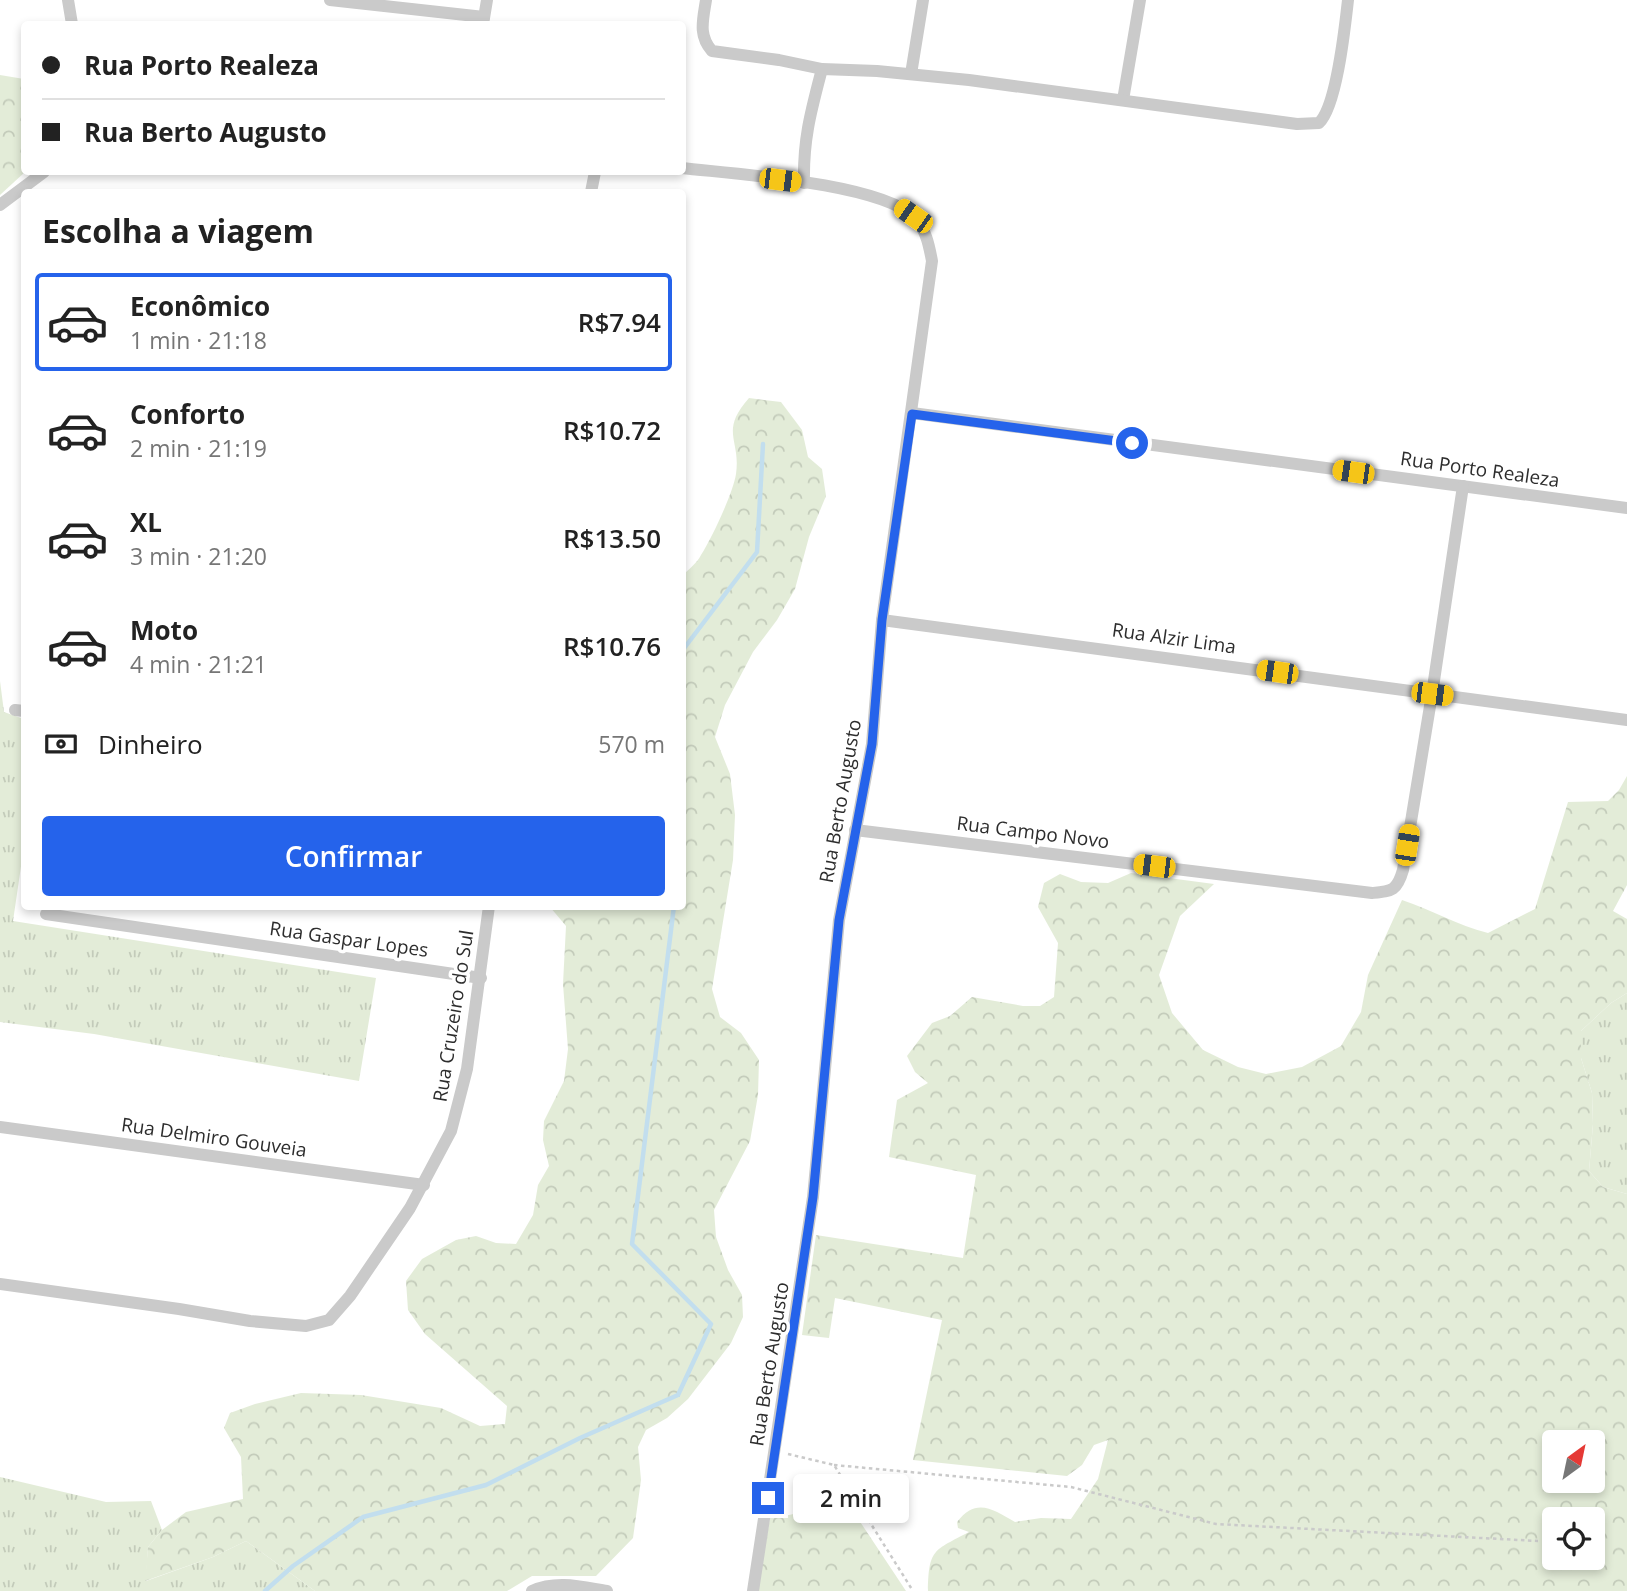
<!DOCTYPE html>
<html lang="pt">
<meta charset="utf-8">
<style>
:root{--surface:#fff;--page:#f2f2f2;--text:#222;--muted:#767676;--line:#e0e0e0;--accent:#2563eb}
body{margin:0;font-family:"Open Sans",sans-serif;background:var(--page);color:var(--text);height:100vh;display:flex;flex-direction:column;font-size:26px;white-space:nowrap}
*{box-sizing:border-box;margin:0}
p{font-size:23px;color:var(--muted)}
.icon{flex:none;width:38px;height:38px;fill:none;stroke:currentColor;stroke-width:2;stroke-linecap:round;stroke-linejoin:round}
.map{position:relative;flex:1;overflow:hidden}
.details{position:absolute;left:21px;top:189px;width:665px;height:721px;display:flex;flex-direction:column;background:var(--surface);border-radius:7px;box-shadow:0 4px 10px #0003}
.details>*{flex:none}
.guide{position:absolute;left:21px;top:21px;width:665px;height:154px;border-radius:7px;box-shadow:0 4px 10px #0003;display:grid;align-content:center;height:154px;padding:0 21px;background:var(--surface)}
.needle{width:46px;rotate:33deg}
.tools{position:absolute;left:1542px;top:1430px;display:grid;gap:14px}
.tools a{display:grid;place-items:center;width:63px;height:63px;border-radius:7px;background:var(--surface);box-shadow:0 4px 10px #0003;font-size:35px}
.end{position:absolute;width:32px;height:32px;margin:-16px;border:9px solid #2563eb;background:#fff;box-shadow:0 0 0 4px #fff}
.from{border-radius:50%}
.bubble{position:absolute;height:49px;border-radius:7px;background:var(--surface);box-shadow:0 4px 10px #0003;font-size:23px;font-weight:600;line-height:49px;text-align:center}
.car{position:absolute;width:21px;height:42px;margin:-21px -10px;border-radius:9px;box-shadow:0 0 5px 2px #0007;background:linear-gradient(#f5c518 24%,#345 0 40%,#f5c518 0 76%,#345 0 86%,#f5c518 0)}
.guide b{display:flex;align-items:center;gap:24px;height:66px;font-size:26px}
.guide b+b{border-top:2px solid var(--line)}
.guide i{width:18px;height:18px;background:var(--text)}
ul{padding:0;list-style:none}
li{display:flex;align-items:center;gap:21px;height:98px;margin:0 14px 10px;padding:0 7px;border:4px solid transparent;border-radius:7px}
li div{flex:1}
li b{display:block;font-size:26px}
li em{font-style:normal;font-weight:600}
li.selected{border-color:var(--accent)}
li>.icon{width:63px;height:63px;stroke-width:1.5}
h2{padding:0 21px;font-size:32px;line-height:84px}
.pay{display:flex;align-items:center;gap:18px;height:77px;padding:0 21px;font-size:26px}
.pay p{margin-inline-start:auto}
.primary-button{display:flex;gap:14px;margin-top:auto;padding:14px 21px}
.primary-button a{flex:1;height:80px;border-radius:7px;background:var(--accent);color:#fff;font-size:28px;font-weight:600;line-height:80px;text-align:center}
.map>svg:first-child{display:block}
</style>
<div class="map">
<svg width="1627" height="1591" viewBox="0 0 1627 1591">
<defs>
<pattern id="grass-tufts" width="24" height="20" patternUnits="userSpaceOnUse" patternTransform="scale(1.75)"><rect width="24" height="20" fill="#e3ecd8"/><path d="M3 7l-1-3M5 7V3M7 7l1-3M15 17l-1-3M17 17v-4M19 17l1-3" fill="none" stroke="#c3cbba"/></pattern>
<pattern id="forest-crowns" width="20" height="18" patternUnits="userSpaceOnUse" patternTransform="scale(1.75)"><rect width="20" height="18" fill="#e3ecd8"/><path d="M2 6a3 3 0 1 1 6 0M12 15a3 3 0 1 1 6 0" fill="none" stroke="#c3cbba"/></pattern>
</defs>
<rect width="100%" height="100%" fill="#fff"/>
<g fill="url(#grass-tufts)">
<path d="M0 681 4 712 24 719V846L13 921 376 978 359 1081 94 1034 0 1022Z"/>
<path d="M1627 993V1194L1603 1187 1589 1171 1593 1124 1592 1093 1581 1058V1031L1611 1003Z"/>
<path d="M0 1477 106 1502 151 1501 162 1530 148 1547 146 1581 213 1557 246 1541 315 1591H0Z"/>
</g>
<g fill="url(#forest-crowns)" fill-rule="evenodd">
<path d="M0 75 24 79 25 172 0 195Z"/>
<path d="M749 398 781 402 802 430 808 457 822 469 826 496 809 537 795 589 777 620 753 652 725 705 715 737 730 774 735 815 733 860 712 989 720 1017 741 1033 759 1060 758 1095 750 1141 714 1210 716 1237 728 1270 742 1295 743 1317 731 1343 688 1399 667 1418 646 1430 638 1447 641 1480 633 1538 596 1576H532L507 1591H315L246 1541 213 1557 145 1581 148 1547 162 1530 186 1512 243 1499 241 1457 224 1428 230 1413 255 1404 301 1393 361 1395 441 1408 480 1426 505 1424 507 1406 425 1334 408 1310 406 1281 422 1259 456 1240 476 1236 496 1243 516 1244 533 1215 538 1185 549 1166 543 1140 544 1121 564 1081 568 1049 563 984 566 926 550 907 682 906 683 575C689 569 697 563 701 555 712 538 733 493 736 474 741 439 719 432 749 398Z"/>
<path d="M1627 776V885L1613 911 1627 919V993L1611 1003 1581 1031V1058L1592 1093 1593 1124 1589 1171 1603 1187 1627 1194V1591H928C929 1549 933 1551 969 1532L958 1528 957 1522C976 1497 993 1509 1015 1522L1041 1518 1071 1519 1098 1479 1108 1440 1094 1445 1082 1465 1067 1476 913 1460 942 1320 835 1298 829 1338 802 1335 816 1235 963 1258 976 1175 889 1157 897 1100 928 1083 915 1072 907 1056 932 1023 950 1016 972 997 1023 1006H1040L1054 997 1058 943 1038 907 1044 883 1060 874 1081 882 1108 883 1131 873 1214 884 1180 916 1159 975 1172 1013 1203 1050 1238 1067 1266 1074 1302 1067 1341 1046 1361 1012 1368 975 1402 900C1432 910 1457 925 1488 933L1535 909 1568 802 1608 801 1619 790ZM1554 1442H1592V1480H1554ZM1554 1519H1592V1558H1554Z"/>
<path d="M841 1493 906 1591H757L770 1518C784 1516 797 1514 810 1509 822 1504 829 1496 841 1493Z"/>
</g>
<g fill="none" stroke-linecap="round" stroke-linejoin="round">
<g stroke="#c2deee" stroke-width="4.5">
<path d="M682 651 757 552 763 444"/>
<path d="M265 1591 293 1566 363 1517 486 1485 580 1438 678 1395 711 1324 632 1244 674 906"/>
</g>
<g stroke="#cacaca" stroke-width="2.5" stroke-dasharray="3.5 3.5" stroke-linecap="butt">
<path d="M788 1454 834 1465 913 1591"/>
<path d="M834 1465 1071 1487 1216 1524 1538 1541"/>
</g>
<g stroke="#cacaca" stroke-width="12">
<path d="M68 0 72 24"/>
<path d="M330 0 484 17"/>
<path d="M706 0C703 20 698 35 712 51L779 60 822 69"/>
<path d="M483 24 487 0"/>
<path d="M911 74 923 0"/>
<path d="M1123 100 1140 0"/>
<path d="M682 168C734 174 879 183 914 217 926 229 929 245 932 261L882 620 872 744 839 920 813 1197 753 1591"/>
<path d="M804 183C803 139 811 111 822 69L877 71 969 80 1297 124 1319 123C1337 106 1345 26 1348 0"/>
<path d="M591 192 595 172"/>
<path d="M0 205 44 172"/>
<path d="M912 413 1627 508"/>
<path d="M882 620 1627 720"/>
<path d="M15 710 24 711"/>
<path d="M855 830 1372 893C1392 891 1397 891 1403 870L1432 694 1463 486"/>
<path d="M46 914 481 978"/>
<path d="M0 1127 424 1185"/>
<path d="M0 1284 179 1309 250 1321 306 1326 329 1320 350 1296 410 1208 451 1131 467 1069 489 906"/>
<path d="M532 1591C557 1580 582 1587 607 1591"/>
</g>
</g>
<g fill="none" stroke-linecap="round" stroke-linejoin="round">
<path stroke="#2563eb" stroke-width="9" d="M768 1498 813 1197 839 920 872 744 882 620 912 414 1132 443"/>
</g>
<g text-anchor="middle" stroke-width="7" stroke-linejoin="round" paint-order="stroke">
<g font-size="19" fill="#2d2d2d" stroke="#fff">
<text transform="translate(1480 469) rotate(8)" y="7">Rua Porto Realeza</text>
<text transform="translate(1174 638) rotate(8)" y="7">Rua Alzir Lima</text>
<text transform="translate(840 801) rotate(-80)" y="7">Rua Berto Augusto</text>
<text transform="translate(1033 832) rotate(7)" y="7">Rua Campo Novo</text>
<text transform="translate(349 939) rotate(8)" y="7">Rua Gaspar Lopes</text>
<text transform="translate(453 1016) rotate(-81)" y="7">Rua Cruzeiro do Sul</text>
<text transform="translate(214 1137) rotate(8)" y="7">Rua Delmiro Gouveia</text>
<text transform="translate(769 1364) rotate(-81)" y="7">Rua Berto Augusto</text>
</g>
</g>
</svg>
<div class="tools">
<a><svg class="needle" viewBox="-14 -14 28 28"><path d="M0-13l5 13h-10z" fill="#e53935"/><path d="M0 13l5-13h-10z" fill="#767676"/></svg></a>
<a><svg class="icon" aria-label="locate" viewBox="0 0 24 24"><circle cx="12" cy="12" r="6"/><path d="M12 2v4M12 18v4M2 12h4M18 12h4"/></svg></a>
</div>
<i class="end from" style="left:1132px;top:443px"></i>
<i class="end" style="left:768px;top:1498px"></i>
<div class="bubble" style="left:793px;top:1474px;width:116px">2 min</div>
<i class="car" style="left:780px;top:180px;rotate:97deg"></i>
<i class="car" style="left:913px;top:216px;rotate:305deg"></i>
<i class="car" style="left:1353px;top:472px;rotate:278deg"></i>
<i class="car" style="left:1277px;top:672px;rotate:278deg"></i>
<i class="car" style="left:1432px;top:694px;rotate:97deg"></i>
<i class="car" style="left:1407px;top:845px;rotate:9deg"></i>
<i class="car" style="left:1154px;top:866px;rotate:277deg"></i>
<div class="guide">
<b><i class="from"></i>Rua Porto Realeza</b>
<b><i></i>Rua Berto Augusto</b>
</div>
<section class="details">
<h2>Escolha a viagem</h2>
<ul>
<li class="selected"><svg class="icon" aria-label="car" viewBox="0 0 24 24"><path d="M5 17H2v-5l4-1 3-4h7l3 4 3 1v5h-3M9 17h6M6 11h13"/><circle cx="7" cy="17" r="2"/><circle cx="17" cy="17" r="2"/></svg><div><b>Econômico</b><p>1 min · 21:18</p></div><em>R$7.94</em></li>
<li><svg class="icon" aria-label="car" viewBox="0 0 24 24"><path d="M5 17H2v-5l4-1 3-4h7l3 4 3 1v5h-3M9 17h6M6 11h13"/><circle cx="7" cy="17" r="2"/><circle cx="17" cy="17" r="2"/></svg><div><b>Conforto</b><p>2 min · 21:19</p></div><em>R$10.72</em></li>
<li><svg class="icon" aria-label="car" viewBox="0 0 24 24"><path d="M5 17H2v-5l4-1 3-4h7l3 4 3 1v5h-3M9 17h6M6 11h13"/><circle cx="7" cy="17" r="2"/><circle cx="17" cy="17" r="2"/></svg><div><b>XL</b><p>3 min · 21:20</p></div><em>R$13.50</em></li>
<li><svg class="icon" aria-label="car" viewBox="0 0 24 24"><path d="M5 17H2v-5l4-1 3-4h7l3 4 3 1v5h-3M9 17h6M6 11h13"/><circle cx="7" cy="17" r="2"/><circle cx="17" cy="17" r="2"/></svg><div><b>Moto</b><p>4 min · 21:21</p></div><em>R$10.76</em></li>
</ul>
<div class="pay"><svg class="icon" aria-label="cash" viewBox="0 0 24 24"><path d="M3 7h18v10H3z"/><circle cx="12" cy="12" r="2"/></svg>Dinheiro<p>570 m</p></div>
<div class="primary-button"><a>Confirmar</a></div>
</section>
</div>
